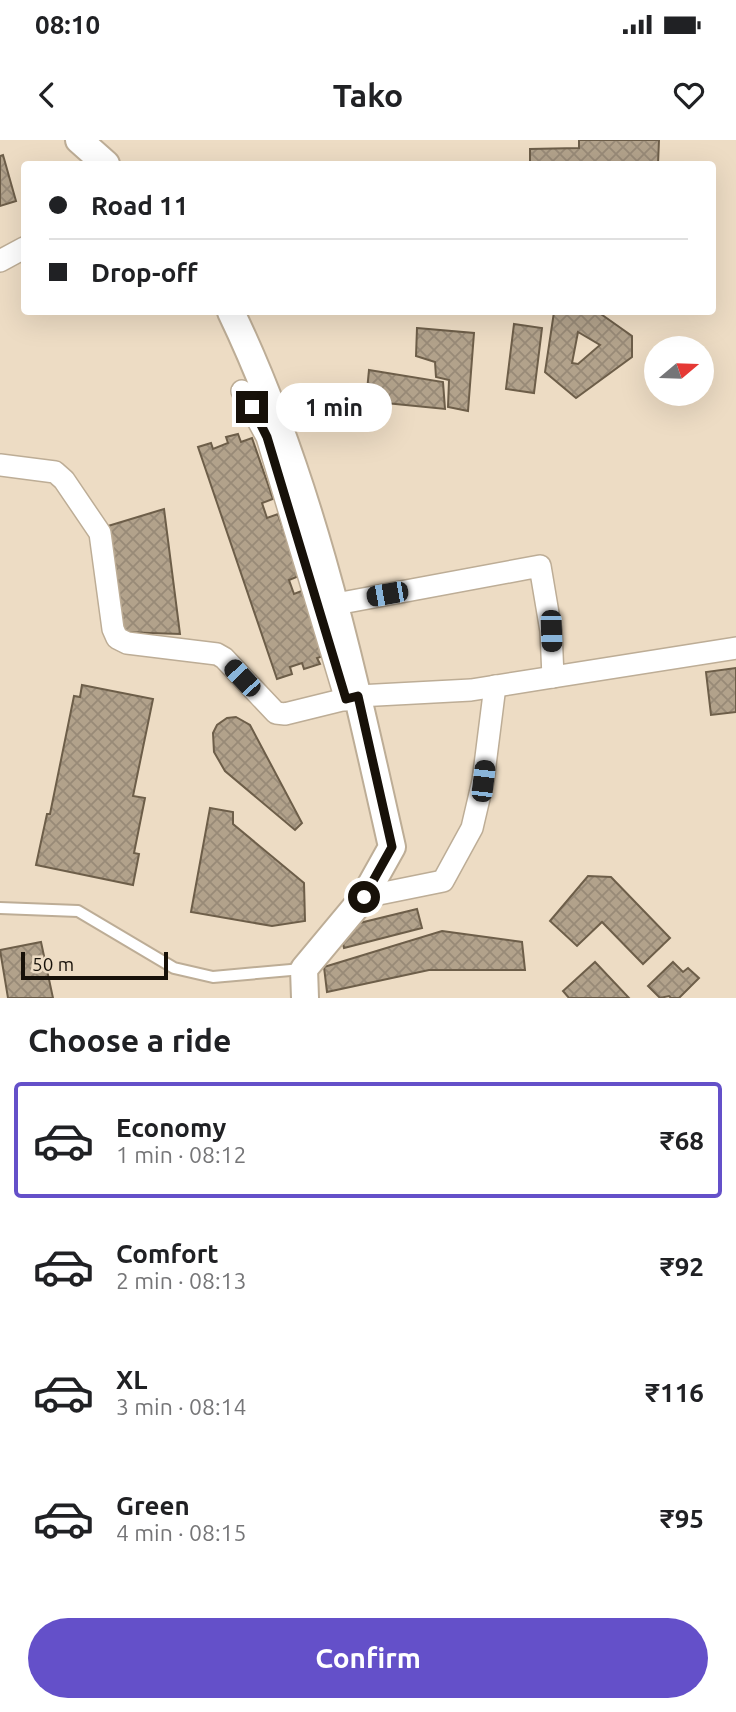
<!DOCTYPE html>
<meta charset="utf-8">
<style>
:root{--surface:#fff;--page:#f6f6f6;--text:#202124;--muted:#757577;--line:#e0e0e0;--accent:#6450c9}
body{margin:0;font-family:Ubuntu,sans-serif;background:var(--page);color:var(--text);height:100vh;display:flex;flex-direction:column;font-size:26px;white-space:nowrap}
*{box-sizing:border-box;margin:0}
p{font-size:23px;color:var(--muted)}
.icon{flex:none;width:38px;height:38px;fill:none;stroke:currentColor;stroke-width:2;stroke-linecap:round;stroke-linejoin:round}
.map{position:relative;height:858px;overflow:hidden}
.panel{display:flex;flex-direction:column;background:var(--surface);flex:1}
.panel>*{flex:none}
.top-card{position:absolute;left:21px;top:21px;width:695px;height:154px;border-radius:7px;box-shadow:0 7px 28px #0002;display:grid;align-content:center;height:154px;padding:0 28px;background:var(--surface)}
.needle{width:46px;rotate:71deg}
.controls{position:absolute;left:644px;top:196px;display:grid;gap:14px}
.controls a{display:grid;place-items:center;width:70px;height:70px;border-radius:50%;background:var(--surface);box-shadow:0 7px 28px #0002;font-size:35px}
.scale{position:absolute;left:21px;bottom:18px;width:147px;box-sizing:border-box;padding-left:7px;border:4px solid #171109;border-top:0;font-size:19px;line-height:24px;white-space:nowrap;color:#171109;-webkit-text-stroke:5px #eddcc4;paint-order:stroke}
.end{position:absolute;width:32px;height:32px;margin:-16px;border:9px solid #171109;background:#fff;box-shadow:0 0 0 4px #fff}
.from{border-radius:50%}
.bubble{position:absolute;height:49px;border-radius:24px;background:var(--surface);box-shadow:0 7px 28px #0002;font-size:23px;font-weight:700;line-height:49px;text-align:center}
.car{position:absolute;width:21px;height:42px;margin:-21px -10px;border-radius:9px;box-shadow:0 0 5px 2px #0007;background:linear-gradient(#222 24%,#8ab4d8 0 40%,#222 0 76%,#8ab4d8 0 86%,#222 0)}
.top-card b{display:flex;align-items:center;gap:24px;height:66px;font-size:26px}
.top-card b+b{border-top:2px solid var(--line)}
.top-card i{width:18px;height:18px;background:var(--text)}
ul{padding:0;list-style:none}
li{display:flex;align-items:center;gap:21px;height:116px;margin:0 14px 10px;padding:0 14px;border:4px solid transparent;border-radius:7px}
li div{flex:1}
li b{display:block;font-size:26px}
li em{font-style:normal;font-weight:700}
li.current{border-color:var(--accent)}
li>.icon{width:63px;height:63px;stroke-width:1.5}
h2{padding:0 28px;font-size:32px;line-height:84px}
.action{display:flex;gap:14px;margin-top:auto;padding:14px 28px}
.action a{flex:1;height:80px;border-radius:42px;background:var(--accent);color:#fff;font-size:28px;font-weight:700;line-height:80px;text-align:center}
.status{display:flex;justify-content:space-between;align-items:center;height:49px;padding:0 35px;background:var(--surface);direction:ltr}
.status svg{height:19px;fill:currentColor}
header{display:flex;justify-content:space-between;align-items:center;height:91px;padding:0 28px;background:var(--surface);font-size:32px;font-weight:700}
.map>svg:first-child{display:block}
</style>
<div class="status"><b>08:10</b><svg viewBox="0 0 49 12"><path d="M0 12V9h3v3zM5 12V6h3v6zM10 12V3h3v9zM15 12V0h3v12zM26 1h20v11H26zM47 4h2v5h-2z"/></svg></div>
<header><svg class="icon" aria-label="back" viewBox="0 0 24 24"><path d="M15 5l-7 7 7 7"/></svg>Tako<svg class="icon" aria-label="heart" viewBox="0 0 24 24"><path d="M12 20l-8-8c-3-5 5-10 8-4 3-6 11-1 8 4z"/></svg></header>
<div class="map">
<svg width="736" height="858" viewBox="0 0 736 858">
<defs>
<pattern id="building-cross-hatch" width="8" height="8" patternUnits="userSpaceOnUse" patternTransform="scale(1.75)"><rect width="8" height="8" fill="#b2a28b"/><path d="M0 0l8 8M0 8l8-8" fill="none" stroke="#988a77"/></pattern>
</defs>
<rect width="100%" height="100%" fill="#eddcc4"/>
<g fill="url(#building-cross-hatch)" stroke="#6d5e49" stroke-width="2" fill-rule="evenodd">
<path d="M579 0H659L658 24H530V9L579 8Z"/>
<path d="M3 15 16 61 0 66V16Z"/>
<path d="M554 172H598L632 196V217L576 258 545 232ZM578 192 600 205 578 224 572 223Z"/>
<path d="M514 184 542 188 534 253 506 249Z"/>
<path d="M417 188 474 193 468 271 448 267 449 240 436 237 435 222 416 216Z"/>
<path d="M369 230 443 242 445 269 366 261Z"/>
<path d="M238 294 241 302 252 298 273 359 262 363 267 378 278 374 299 436 289 440 294 454 304 450 326 515 317 518 320 524 304 529 302 523 290 527 292 534 277 539 198 307 211 303 213 309 228 303 226 297Z"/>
<path d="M164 369 180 494 120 492 108 386Z"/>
<path d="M736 528V572L711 575 706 532Z"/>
<path d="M82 545 153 559 133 656 145 658 134 713 139 714 133 745 36 725 47 674H50L74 556 80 557Z"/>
<path d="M236 577 250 585 302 683 295 690 225 631 214 612 213 593 217 585 227 578Z"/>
<path d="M210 668 233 672V684L304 743 305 781 272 786 191 772Z"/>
<path d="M588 736 611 737 670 798 643 824 602 782 577 806 550 781Z"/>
<path d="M417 769 422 788 344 808 339 788Z"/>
<path d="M442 791 522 802 525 830H429L327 852 324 827Z"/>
<path d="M41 802 53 858H8L0 810Z"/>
<path d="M595 822 629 858H569L563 851Z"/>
<path d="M673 822 683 832 688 828 699 838 679 858H671L669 856 660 858 648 846Z"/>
</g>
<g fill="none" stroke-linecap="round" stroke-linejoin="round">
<defs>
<path id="service" d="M0 768 78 771 174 828 213 837 302 829"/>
<g id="minor">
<path d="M0 121 24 108"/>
<path d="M242 251 267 297 346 560"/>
<path d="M0 325 55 332 64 340 100 393 113 489 117 498 127 503 217 514 224 518 276 573 285 574 358 556 471 550 553 537"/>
<path d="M336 464 540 426 551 491 553 537 736 508"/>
<path d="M364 757 443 741 472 688 483 641 495 546"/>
</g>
<g id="tertiary">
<path d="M79 0 106 24"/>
<path d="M231 172C312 341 351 525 392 707L364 757 304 829 305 858"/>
</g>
</defs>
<use href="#service" stroke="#bdad96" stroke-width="14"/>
<use href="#minor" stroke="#bdad96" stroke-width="24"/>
<use href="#tertiary" stroke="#bdad96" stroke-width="30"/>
<use href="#service" stroke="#fff" stroke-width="10"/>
<use href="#minor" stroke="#fff" stroke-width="21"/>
<use href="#tertiary" stroke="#fff" stroke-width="26"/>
</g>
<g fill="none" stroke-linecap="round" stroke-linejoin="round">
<path stroke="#171109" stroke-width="9" d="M252 267 267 297 346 559 358 556 392 707 364 757"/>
</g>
</svg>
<div class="controls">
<a><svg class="needle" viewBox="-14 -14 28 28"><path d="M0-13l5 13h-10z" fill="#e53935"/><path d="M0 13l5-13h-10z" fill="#757577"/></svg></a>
</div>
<div class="scale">50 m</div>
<i class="end from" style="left:364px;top:757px"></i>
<i class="end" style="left:252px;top:267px"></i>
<div class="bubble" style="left:276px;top:243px;width:116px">1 min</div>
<i class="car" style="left:387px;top:454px;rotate:260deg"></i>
<i class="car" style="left:551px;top:491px;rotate:178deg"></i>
<i class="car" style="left:242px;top:538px;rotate:317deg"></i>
<i class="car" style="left:483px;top:641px;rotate:7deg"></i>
<div class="top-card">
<b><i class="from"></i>Road 11</b>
<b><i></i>Drop-off</b>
</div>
</div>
<section class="panel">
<h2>Choose a ride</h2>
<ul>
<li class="current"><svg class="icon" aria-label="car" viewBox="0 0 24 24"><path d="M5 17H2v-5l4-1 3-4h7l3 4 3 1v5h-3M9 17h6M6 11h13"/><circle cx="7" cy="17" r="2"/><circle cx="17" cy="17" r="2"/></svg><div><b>Economy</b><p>1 min · 08:12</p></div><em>₹68</em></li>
<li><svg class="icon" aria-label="car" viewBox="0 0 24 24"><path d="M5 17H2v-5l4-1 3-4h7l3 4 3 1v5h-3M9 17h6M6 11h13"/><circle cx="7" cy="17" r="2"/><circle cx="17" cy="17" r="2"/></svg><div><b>Comfort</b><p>2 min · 08:13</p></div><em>₹92</em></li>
<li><svg class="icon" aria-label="car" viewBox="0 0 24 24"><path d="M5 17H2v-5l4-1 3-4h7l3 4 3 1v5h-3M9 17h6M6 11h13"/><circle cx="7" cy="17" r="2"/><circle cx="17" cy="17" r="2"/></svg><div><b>XL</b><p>3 min · 08:14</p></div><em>₹116</em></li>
<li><svg class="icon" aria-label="car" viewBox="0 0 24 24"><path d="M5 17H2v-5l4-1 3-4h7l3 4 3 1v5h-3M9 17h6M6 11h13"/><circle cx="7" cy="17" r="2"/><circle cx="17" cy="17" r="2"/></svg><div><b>Green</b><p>4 min · 08:15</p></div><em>₹95</em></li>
</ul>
<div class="action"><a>Confirm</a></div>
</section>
